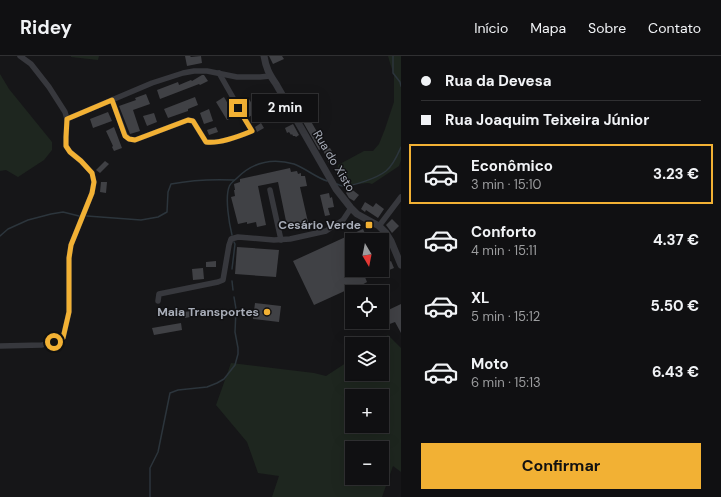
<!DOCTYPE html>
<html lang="pt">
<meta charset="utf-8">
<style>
:root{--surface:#101012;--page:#19191b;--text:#f1f3f6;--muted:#9c9d9f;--line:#303032;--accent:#f2b134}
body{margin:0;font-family:"DM Sans",sans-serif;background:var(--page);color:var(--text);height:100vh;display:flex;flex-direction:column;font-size:15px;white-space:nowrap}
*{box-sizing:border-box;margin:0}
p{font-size:13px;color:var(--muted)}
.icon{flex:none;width:22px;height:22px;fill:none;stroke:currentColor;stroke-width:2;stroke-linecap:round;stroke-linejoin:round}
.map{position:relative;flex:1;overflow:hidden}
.drawer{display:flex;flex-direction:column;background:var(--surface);width:320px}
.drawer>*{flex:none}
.banner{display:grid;align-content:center;height:88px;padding:0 20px;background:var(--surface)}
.needle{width:26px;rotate:170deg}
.buttons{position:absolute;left:345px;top:177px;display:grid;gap:8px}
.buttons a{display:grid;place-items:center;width:44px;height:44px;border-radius:0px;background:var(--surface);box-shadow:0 4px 16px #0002,0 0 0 1px var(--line);font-size:20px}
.end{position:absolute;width:18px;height:18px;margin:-9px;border:5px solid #f2b134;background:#111;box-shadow:0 0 0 2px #111}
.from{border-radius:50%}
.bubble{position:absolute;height:28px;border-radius:0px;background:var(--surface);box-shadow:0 4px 16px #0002,0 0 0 1px var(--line);font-size:13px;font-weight:700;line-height:28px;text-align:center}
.banner b{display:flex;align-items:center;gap:14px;height:38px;font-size:15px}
.banner b+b{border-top:1px solid var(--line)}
.banner i{width:10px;height:10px;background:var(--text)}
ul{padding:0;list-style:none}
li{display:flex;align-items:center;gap:12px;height:60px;margin:0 8px 6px;padding:0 12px;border:2px solid transparent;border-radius:0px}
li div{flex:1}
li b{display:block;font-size:15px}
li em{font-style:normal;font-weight:700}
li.current{border-color:var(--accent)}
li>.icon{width:36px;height:36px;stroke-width:1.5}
.button{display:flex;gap:8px;margin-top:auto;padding:8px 20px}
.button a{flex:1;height:46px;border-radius:0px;background:var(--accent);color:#111;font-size:16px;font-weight:700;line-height:46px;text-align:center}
header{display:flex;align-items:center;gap:24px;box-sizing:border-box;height:56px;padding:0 20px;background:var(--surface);border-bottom:1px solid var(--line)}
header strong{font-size:19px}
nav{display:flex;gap:22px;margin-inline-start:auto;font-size:14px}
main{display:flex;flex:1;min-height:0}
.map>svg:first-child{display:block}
</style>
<header>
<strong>Ridey</strong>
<nav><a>Início</a><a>Mapa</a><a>Sobre</a><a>Contato</a></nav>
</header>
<main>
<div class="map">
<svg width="401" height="441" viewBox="0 0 401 441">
<rect width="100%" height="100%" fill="#161618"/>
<g fill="#1e261f" fill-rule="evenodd">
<path d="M71 0H99L98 4 71 1Z"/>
<path d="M388 0H401V104L399 110 372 128C367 126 363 128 358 128 352 128 347 128 341 126L337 120 338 109 364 95H373L379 88 385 73 394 46V19L390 7Z"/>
<path d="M0 18 9 33 52 86V94L44 104 18 121 6 114 0 115Z"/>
<path d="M388 279 401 292V416L393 410 382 441H272L279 420 258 417 247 386 216 349 231 307 314 317 326 320 352 303V318H382V288H374ZM352 340H382V370H352ZM352 392H382V422H352Z"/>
</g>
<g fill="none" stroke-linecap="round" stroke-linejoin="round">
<g stroke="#2c353c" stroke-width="1.5">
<path d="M393 0V17L400 26 401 30"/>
<path d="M337 128C339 129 342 130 343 130 354 130 377 122 386 115 392 110 398 98 401 91"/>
<path d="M87 160 141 164 158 161 167 156 168 136 171 128C192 124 213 123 234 124"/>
<path d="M232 179C229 167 225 142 229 131 230 127 235 124 237 122 253 106 273 102 294 108 305 112 315 121 327 125"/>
<path d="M0 180 8 173 28 164 51 158 63 156 79 160"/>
<path d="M232 213 235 188 234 186"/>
<path d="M232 225 233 234"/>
<path d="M150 441V412L158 396 170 337 178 334 207 331 217 327 224 323 235 309 238 298V292L235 276 236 253 234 241"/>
</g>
</g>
<g fill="#404145">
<path d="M185 0H190L191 1 201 0 202 7 187 10Z"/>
<path d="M269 0H282L284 3 273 8Z"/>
<path d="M202 19H204L208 25 200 29 199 28 160 43 157 34 178 26 179 29 191 24 192 25Z"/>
<path d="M146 38 150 48 133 54 140 75 130 78 119 50 136 44 135 42Z"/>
<path d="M273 38 284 58 273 63 262 44Z"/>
<path d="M195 41 198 49 188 53V55L168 62 164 53Z"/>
<path d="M224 41 235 60 227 64 216 46Z"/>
<path d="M249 43 257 56 249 61 241 47Z"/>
<path d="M306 51 312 60 308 62 303 52Z"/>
<path d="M209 53 213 65 204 68 200 57Z"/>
<path d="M108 56 112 65 93 72 90 63Z"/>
<path d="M154 57 157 66 147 70 143 60Z"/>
<path d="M309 62 327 93 330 92 336 102 329 107 322 92 319 94 303 66Z"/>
<path d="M261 67 264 72 257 76 255 71Z"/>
<path d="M293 68 299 79 296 81 295 80H293L292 78 291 79 289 76 287 77 285 72Z"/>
<path d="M114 71 122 92 114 95 112 91 113 90 106 75Z"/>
<path d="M216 71 218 76 209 79 207 74Z"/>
<path d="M105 105 109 108 100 117 96 114Z"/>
<path d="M290 112 291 116 297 115 298 118 301 117V120H305L307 130 300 131 308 166 287 170 278 126 258 130 266 169 257 171 256 166 247 168V166L238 168 231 141 235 140 234 134H235L234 128 240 126V123Z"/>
<path d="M101 126H107L106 137 100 136Z"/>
<path d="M350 132 359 139 354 145 349 142 346 137Z"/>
<path d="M329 137 330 142 332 141 334 151 328 152 330 159 325 160 320 139Z"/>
<path d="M365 146 373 151 376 147 384 153 378 162 366 154 365 156 361 153Z"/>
<path d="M392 163 399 170 392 177 386 169Z"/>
<path d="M363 173 368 184H352V214H362L367 226 360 230V228L314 249 293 205Z"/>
<path d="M237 191 279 194 276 221 235 218Z"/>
<path d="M216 205V211H206V206Z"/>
<path d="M391 205 394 212 382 217V209Z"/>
<path d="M203 212 204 223 193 224 192 213Z"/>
<path d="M255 247 281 250 279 266 253 263Z"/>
<path d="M401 248V277L395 266 387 269 382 257Z"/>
<path d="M195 251 196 256 205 255V258L185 262 184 256 192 255V252Z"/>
<path d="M181 267 182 274 154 279 152 272Z"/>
</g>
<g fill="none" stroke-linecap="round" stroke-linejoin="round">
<g stroke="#37383d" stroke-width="5.5">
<path d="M20 0 31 8 49 31 65 56 67 63"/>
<path d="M112 44 125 79 129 83 135 84 188 64 193 65 206 86C218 88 240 80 252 75L219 17"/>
<path d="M270 134 281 184"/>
<path d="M379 170 401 141"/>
<path d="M158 245 159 238 218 226 223 224 229 189 231 183 238 181 274 184 290 183 326 175 343 164 351 152"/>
<path d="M0 290 42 289 63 282 69 256V202L71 189 92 137 94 126 92 117 81 105 70 96 66 90V81L67 63 152 27 183 17 194 15H207L237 21H260L270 20"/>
</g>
<path stroke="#37383d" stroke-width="7" d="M264 0C266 12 269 18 276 28L336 133 351 152 357 158 379 170 386 177 391 185 401 209"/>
</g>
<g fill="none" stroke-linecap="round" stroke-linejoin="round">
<path stroke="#f2b134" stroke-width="5" d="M54 286 63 282 69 256V202L71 189 92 137 94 126 92 117 81 105 70 96 66 90V81L67 63 112 44 125 80 129 83 135 84 188 64 193 65 206 86C218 88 240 80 252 75L238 52"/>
</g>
<g fill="#f2b134" stroke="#111113" stroke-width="1.5">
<rect x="365" y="165" width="8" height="8" rx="2"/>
<circle cx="267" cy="256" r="4"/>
</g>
<g text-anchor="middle" stroke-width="3" stroke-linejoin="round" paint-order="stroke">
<g font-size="12" fill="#a8adb8" stroke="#111113">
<text transform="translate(334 105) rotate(59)" y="4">Rua do Xisto</text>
</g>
<g font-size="12" font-weight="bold" fill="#a8adb8" stroke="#111113" text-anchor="end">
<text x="361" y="173">Cesário Verde</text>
<text x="259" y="260">Maia Transportes</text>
</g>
</g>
</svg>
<div class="buttons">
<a><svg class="needle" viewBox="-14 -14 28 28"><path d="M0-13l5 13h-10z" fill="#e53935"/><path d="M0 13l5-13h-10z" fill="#9c9d9f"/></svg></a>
<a><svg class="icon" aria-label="locate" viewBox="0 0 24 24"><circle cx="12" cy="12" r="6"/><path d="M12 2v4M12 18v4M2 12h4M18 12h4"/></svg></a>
<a><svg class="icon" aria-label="layers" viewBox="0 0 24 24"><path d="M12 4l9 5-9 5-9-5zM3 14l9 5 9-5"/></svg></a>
<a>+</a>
<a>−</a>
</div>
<i class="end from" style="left:54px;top:286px"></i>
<i class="end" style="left:238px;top:52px"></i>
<div class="bubble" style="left:252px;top:38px;width:66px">2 min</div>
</div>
<section class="drawer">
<div class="banner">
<b><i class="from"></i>Rua da Devesa</b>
<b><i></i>Rua Joaquim Teixeira Júnior</b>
</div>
<ul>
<li class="current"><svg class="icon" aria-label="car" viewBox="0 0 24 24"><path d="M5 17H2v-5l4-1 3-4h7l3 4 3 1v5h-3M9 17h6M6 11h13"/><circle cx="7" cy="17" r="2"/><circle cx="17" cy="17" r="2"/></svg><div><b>Econômico</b><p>3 min · 15:10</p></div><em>3.23 €</em></li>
<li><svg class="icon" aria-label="car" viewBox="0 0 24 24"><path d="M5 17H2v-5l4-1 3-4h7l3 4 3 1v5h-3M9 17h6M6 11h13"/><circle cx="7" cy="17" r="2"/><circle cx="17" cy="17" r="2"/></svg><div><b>Conforto</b><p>4 min · 15:11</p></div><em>4.37 €</em></li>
<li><svg class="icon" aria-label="car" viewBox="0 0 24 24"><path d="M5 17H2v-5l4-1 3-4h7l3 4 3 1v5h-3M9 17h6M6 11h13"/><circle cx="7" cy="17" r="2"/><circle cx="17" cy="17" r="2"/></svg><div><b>XL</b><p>5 min · 15:12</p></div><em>5.50 €</em></li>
<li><svg class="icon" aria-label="car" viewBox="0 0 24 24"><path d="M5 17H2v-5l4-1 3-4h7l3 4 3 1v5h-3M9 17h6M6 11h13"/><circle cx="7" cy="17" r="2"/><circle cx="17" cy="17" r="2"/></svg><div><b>Moto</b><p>6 min · 15:13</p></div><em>6.43 €</em></li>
</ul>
<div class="button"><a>Confirmar</a></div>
</section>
</main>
